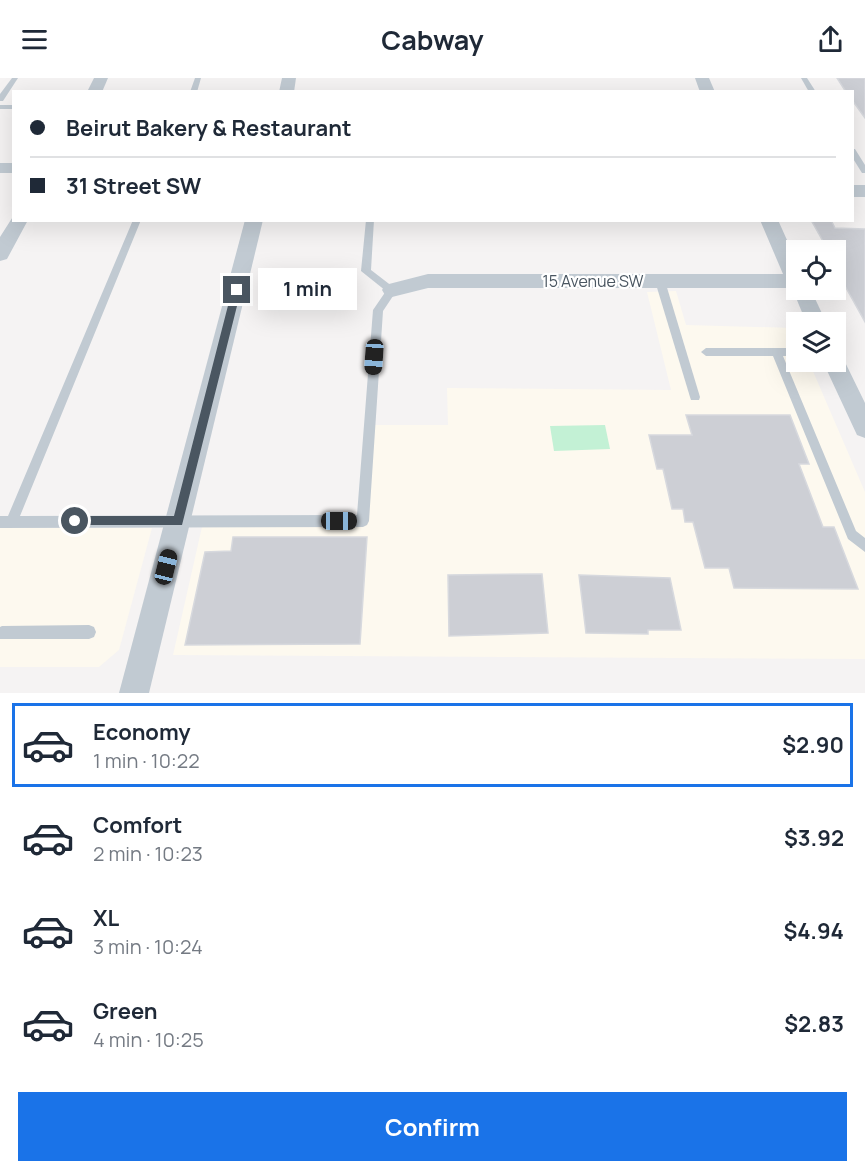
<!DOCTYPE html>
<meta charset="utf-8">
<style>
:root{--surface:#fff;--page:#f6f6f7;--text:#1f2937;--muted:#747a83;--line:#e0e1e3;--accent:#1a73e8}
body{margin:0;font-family:Manrope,sans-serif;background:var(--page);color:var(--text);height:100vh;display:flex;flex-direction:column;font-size:22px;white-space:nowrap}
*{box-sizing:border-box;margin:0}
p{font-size:20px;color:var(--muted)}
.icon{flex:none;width:33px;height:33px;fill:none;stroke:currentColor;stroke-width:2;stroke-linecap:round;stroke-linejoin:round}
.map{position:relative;height:615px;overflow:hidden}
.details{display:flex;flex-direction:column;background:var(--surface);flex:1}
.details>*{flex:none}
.hud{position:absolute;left:12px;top:12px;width:842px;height:132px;border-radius:0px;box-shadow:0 6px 24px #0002;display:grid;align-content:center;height:132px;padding:0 18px;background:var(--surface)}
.buttons{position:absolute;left:786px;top:162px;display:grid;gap:12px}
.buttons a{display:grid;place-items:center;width:60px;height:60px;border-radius:0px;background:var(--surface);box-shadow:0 6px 24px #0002;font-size:30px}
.end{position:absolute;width:27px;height:27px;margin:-14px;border:8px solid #4a5661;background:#fff;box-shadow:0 0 0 3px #fff}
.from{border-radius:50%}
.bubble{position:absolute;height:42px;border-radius:0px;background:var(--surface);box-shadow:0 6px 24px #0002;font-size:20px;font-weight:700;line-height:42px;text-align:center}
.car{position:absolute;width:18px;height:36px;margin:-18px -9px;border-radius:8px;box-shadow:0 0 4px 2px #0007;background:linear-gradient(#222 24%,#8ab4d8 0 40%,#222 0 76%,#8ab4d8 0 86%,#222 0)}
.hud b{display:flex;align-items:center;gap:21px;height:57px;font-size:22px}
.hud b+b{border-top:2px solid var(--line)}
.hud i{width:15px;height:15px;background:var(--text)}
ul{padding:10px 0 0;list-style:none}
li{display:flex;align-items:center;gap:18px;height:84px;margin:0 12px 9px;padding:0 6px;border:3px solid transparent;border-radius:0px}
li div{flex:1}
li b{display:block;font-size:22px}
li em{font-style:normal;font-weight:700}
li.on{border-color:var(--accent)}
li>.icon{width:54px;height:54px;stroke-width:1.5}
.button{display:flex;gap:12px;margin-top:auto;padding:12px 18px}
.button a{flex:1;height:69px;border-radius:0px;background:var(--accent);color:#fff;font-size:24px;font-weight:700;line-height:69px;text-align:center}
header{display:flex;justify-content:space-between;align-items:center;height:78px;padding:0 18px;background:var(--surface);font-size:27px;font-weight:700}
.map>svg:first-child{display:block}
</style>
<header><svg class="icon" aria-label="menu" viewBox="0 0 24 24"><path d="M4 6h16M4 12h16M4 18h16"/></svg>Cabway<svg class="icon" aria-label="share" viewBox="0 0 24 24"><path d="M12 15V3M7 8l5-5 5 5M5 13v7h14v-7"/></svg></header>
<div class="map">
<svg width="865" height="615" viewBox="0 0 865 615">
<rect width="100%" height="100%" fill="#f5f3f3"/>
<g fill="#fdf9ef">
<path d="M676 213 686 247 795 250 796 284H809L865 414V581L173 577 204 440H360L367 347H448L447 310 671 312 647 214Z"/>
<path d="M0 450H152L119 572 99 589H0Z"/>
</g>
<path fill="#c3f1d5" d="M605 347 610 371 554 373 550 348Z"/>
<g fill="#cdcfd5" stroke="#d7d9de" stroke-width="1.5">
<path d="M837 0H865V40L852 22V14H846Z"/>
<path d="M811 142H831L835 150 865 151V244L840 199H836V172H828Z"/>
<path d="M686 337H790L809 386H799L823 449H834L858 511 734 510 729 490H705L693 444H685L683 431H672L663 391H657L649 357H692Z"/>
<path d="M233 459H367L360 566 185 567 205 474 231 473Z"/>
<path d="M542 496 548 555 449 558 448 497Z"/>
<path d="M579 497 670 500 681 552H648V556L586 555Z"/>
</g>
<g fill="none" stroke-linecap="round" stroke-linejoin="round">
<g fill="#c1cad2" fill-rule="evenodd">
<path d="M12 0H18L3 23H0V16Z"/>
<path d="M195 0H201L197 14H190Z"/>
<path d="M801 0H807L816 14H809Z"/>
<rect x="0" y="27" width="14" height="4"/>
<path d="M852 71H855L865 87V95H862L852 79Z"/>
<path d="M133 142H141L20 438 357 437 373 232 386 213 361 193 366 142H374L371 192 397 212 383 233 369 443 367 447 363 449 0 450V438H8Z"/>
<path d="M660 200 665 203 700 319 699 322H691L690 319 655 203Z"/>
<path d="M706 270H796V278H783L856 453 865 460V474L848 461 773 278H706L701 274Z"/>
<path d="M89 547 94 549 96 554 94 559 89 561H0V549L2 548Z"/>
</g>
<g fill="#c1cad2" fill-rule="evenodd">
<path d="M94 0H108L102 14H87Z"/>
<path d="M282 0H296L294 14H279Z"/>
<path d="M695 0H709L715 14H700Z"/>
<rect x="0" y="85" width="14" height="10"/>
<rect x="852" y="107" width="13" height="12"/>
<path d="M14 137V142H28L7 181 0 183V159Z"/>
<path d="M245 142H263L149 615H119Z"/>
<path d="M760 142H778L796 182V212H811L826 244H806L792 210H428L392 219 385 217 382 212 385 207 428 196H783Z"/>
<path d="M836 276 842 278 865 325V360L857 357 823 284H836Z"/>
</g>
</g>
<path fill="#4a5661" d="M237 209 241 212 182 447H71L69 443 75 438H174L232 212Z"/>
<g text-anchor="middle" stroke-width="4.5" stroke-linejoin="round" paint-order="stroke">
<g font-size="16" fill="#4a5661" stroke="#fff">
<text x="593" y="209">15 Avenue SW</text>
</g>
</g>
</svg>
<div class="buttons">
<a><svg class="icon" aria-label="locate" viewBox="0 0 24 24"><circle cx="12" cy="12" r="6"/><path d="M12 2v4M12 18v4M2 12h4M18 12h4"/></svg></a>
<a><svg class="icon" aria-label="layers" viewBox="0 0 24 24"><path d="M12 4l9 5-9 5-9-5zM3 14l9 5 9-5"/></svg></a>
</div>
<i class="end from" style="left:75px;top:443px"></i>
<i class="end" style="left:237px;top:212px"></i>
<div class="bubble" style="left:258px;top:190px;width:99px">1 min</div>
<i class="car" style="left:374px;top:279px;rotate:184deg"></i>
<i class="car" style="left:339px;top:443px;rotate:90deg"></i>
<i class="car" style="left:166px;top:489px;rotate:14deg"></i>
<div class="hud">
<b><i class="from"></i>Beirut Bakery &amp; Restaurant</b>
<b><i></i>31 Street SW</b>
</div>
</div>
<section class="details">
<ul>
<li class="on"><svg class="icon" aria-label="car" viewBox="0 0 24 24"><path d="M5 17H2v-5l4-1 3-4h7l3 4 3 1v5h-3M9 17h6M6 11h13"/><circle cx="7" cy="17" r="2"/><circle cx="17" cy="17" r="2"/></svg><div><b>Economy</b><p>1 min · 10:22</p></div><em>$2.90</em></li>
<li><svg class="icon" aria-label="car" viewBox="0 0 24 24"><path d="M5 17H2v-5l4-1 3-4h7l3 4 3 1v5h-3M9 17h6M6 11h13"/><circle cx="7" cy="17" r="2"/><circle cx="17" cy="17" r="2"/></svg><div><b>Comfort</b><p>2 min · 10:23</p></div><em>$3.92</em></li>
<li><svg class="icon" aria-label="car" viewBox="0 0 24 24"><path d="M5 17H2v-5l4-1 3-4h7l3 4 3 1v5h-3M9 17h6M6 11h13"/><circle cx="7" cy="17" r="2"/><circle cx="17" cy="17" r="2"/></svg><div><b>XL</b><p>3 min · 10:24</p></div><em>$4.94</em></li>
<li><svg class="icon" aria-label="car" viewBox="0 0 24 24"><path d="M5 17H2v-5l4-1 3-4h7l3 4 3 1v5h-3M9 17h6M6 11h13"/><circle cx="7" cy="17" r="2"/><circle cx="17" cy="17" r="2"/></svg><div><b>Green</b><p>4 min · 10:25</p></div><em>$2.83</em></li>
</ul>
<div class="button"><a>Confirm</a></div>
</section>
